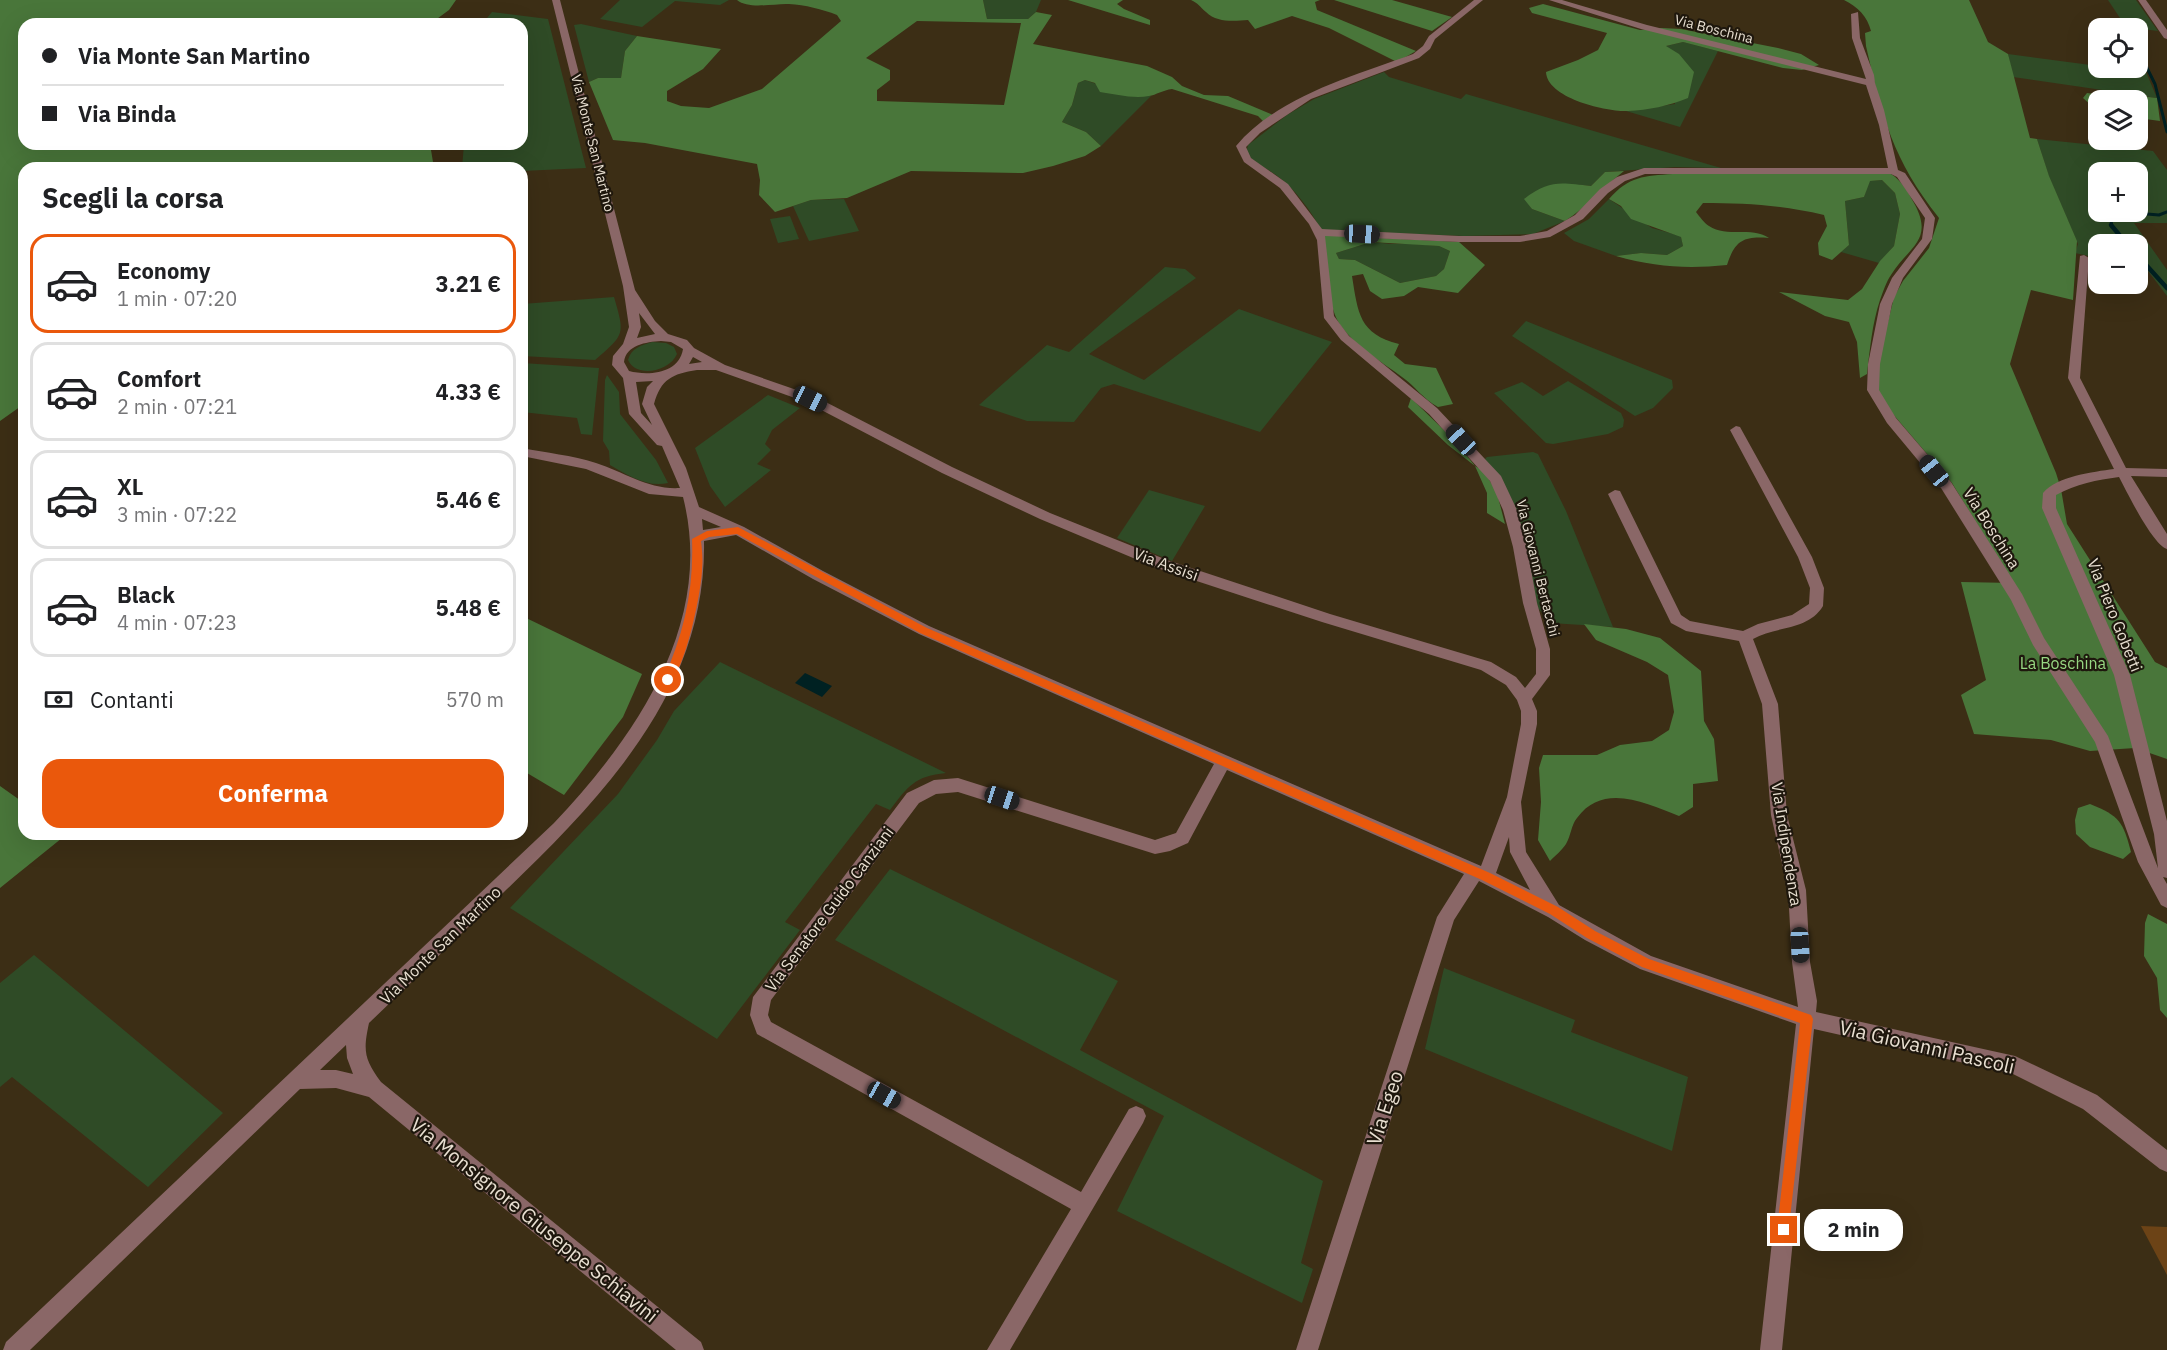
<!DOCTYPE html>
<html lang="it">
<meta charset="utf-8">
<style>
:root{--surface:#fff;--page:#f6f6f6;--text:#202124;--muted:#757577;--line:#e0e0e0;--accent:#ea580c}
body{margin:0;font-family:"IBM Plex Sans",sans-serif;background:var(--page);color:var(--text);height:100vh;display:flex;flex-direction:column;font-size:22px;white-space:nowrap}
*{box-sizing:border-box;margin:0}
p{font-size:20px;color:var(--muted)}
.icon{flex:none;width:33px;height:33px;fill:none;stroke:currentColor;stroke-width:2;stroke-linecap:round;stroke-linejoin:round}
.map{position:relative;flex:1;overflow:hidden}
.side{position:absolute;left:18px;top:162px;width:510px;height:678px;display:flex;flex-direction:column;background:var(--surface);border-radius:18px;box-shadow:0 6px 24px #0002}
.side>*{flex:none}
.top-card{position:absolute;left:18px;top:18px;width:510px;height:132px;border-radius:18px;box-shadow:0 6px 24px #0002;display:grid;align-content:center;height:132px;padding:0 24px;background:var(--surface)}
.fabs{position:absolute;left:2088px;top:18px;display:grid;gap:12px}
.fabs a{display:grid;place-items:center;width:60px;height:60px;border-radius:12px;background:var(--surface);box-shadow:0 6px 24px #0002;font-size:30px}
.end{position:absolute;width:27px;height:27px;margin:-14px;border:8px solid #ea580c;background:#fff;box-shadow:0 0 0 3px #fff}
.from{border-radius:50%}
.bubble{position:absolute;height:42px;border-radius:18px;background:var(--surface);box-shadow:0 6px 24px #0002;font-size:20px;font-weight:700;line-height:42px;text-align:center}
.car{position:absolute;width:18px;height:36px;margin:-18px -9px;border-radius:8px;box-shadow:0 0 4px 2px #0007;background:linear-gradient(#222 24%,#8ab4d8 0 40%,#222 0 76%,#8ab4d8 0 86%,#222 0)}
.top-card b{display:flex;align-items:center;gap:21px;height:57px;font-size:22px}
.top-card b+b{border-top:2px solid var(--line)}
.top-card i{width:15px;height:15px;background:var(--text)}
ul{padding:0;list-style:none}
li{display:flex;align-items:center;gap:18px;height:99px;margin:0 12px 9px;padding:0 12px;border:3px solid var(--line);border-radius:18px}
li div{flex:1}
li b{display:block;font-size:22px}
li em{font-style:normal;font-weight:700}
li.selected{border-color:var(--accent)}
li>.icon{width:54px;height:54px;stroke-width:1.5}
h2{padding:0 24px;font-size:27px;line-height:72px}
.pay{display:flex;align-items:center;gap:15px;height:66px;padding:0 24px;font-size:22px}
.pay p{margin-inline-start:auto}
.button{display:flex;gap:12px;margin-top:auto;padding:12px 24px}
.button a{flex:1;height:69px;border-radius:18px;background:var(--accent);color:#fff;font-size:24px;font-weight:700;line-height:69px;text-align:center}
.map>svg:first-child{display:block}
</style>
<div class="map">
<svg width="2167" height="1350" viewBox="0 0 2167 1350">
<rect width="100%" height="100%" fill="#3c2e15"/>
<g fill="#2f4b26" fill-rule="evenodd">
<path d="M620 0H729L720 5 675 1 642 27 600 19Z"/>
<path d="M983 0H1041L1036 12 1028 19H987Z"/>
<path d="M2108 0H2136L2158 31 2126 27Z"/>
<path d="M492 12 548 19 586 168 522 171V168H462L464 144H522V90H525L522 80V24H482Z"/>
<path d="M581 24 637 36 625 51 621 78H598L589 82 574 25Z"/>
<path d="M1683 42 1718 51 1680 127 1626 111 1675 104 1666 46Z"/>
<path d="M2008 54 2098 66V68L2146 72 2157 98 2013 77Z"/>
<path d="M1384 72 1389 77 1461 99 1466 94 1721 168 1675 167 1605 172 1591 186 1581 185 1525 198 1532 209 1565 221 1533 234 1464 236 1321 230C1311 210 1294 188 1276 175 1265 167 1254 163 1246 153L1248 145 1287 115 1314 99Z"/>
<path d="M1085 80 1131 96H1151L1101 146 1086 132 1062 122 1072 105 1078 83Z"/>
<path d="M2037 139 2153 151 2167 170V223H2134L2167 270V296L2145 267 2138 265V244H2098V258L2075 253 2078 244 2049 177ZM2098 172H2138V212H2098Z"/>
<path d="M1882 180 1895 193 1900 214 1894 246 1879 263 1841 252 1849 245 1845 201 1864 197 1869 181Z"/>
<path d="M844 199 859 231 809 241 793 206 811 200Z"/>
<path d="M1609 199 1652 228 1681 236 1683 246 1667 255 1641 253 1616 256 1574 241 1564 233 1589 219Z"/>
<path d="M790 216 799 239 778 243 770 219Z"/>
<path d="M1371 242 1391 244H1414L1439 246 1450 251 1444 269 1436 276 1400 283 1355 260 1339 259 1336 253Z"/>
<path d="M1165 267 1185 269 1196 278 1089 354 1144 380 1239 309 1332 342 1260 432 1114 384 1101 388 1074 422 1027 421 979 405 1047 345 1069 352Z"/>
<path d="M614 297C625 335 625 334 595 360L522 356V304Z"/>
<path d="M1526 321 1672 380 1673 388 1653 408 1635 416 1512 336Z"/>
<path d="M652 342 666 343 674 347 677 354C670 371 637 379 628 360 631 348 642 345 652 342Z"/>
<path d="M522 363 599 368 592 435 581 434 577 418 522 412Z"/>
<path d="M607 375 619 392 620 414 656 460 668 483C648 488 627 475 610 465L609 451 603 441 605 380Z"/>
<path d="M1568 381 1621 413 1624 420 1623 427 1608 434 1553 444 1546 443 1494 393 1522 382 1543 396Z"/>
<path d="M768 395 800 408 772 430 765 444 771 450 757 464 771 470 725 507 710 486 695 448Z"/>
<path d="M1533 452 1538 454 1566 511 1613 627 1551 623 1538 608 1515 512 1485 459 1487 457Z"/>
<path d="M1149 490 1205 506 1172 561 1117 538Z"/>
<path d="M720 662 946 773C915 776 908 786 890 810L876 804 785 922 800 930 717 1039 510 908 618 794 657 740 674 711Z"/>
<path d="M890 869 1118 981 1080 1050 1323 1181 1301 1263 1313 1269 1302 1303 1117 1211 1164 1116 835 940Z"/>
<path d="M34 955 223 1113 148 1187 12 1077 0 1087V983Z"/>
<path d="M1444 968 1575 1020 1571 1032 1688 1077 1672 1151 1425 1049Z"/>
</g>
<g fill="#49763a" fill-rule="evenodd">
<path d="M0 0H456L449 10 430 24H24V144H430L434 168H24V404L0 421Z"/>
<path d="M737 0H983L987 19H1028L1036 12 1052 15 1033 44 1147 66 1172 77 1182 86 1204 95 1228 96 1273 115 1264 122 1258 116 1172 89C1163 90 1156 95 1149 96 1133 99 1115 94 1100 92L1095 83 1085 80 1078 83 1072 105 1062 122 1086 132 1101 146 1085 156 1053 166 1023 173 911 171 847 198 811 200 775 212 759 195 760 180 757 164 645 143 613 140 589 82 598 78H621L625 51 637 36 721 49 703 69 667 91V101L681 106 709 108 762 89 841 21 837 15C822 9 805 5 789 4 775 3 749 10 737 0ZM917 21 1021 23 1004 105 877 101V90L890 80V70L866 58Z"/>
<path d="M1068 0H1123L1117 4 1124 9 1150 20V25Z"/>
<path d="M1191 0H1320L1315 2 1317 10 1416 51 1397 62 1329 28 1292 16 1255 29 1248 20C1234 21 1217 23 1206 12 1200 7 1198 3 1191 0Z"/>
<path d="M1334 0H1392L1452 17 1432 31Z"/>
<path d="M1844 0H1969L1988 42 2008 54 2030 138 2037 139 2049 176 2077 241 2073 300 2031 290 2010 364 2056 473 2061 489 2067 524 2155 662 2167 668V759L2135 748 2090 751 2051 740 1974 734 1961 695 1986 680 1961 582 2013 583 1952 483 1892 413 1878 390 1877 367 1894 297 1903 281 1929 248 1939 218C1893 160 1882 117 1866 46L1865 33 1871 31C1867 16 1858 7 1844 0Z"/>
<path d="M1543 4 1640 30 1662 28 1681 29 1778 48 1801 54 1819 65 1802 70 1783 68 1683 42 1666 46 1679 54 1694 72 1688 98C1669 106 1648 110 1628 111 1606 112 1547 98 1546 72L1578 60 1598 50 1607 33 1532 13 1529 8Z"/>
<path d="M2087 93 2132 99V95L2157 98 2160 121 2138 118V100H2098V113L2093 112 2092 106 2083 98Z"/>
<path d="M1624 171C1603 187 1587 207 1565 221L1532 209 1524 199C1550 179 1561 183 1591 186L1605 172Z"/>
<path d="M1673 174H1891C1902 181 1908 192 1914 203 1935 241 1908 247 1891 275 1886 282 1883 292 1880 300 1872 324 1870 349 1867 374L1860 378 1857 342 1849 322 1825 316 1779 292 1848 300 1862 289 1880 261 1894 246 1900 214 1895 193 1882 180 1870 181 1864 197 1845 201 1849 245 1832 260 1819 255 1818 243 1827 226 1824 215C1782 205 1745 203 1703 203L1696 212C1700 217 1704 223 1709 226 1727 238 1751 226 1769 238 1744 236 1735 240 1727 265 1687 269 1655 267 1616 256L1641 253 1667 255 1683 246 1681 237 1631 219 1621 206 1609 199C1629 176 1644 176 1673 174Z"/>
<path d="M1323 235 1459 242 1485 265 1458 293 1418 287 1404 296 1382 299 1370 291 1363 274 1352 276C1358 313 1359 334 1399 344L1394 355 1405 364 1436 368 1453 404 1438 407C1423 399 1415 386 1402 377 1382 362 1356 347 1341 326 1326 305 1326 261 1323 235ZM1371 242 1439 246 1450 251 1444 269 1436 276 1400 283 1355 260 1339 259 1336 253Z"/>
<path d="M1411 398 1454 440 1475 466 1484 471 1497 493 1505 524 1487 513V493L1475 466 1448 445 1408 407Z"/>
<path d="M522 616 642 674 623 717 564 795 522 770Z"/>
<path d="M1584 624 1626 629 1660 638 1701 671 1704 721 1714 739 1718 781 1693 784V807L1679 816C1646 803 1603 782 1577 818 1571 825 1571 836 1566 844 1562 850 1555 856 1550 861L1538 840 1541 802 1539 768 1543 755H1597L1620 745 1652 741 1669 730 1674 712 1668 675 1647 662 1596 640Z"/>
<path d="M0 786 24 803V834H67L0 888Z"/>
<path d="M2090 804C2120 816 2123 822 2131 852L2123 859 2090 847 2076 834 2075 820 2078 808Z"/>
<path d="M2148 914 2167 924V1018L2160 1010 2157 978 2144 956 2145 923Z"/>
</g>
<path fill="#002122" d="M805 673 832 686 822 697 795 683Z"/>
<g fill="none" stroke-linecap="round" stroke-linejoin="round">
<g stroke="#002122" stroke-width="3">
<path d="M2138 35 2144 57"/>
<path d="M2144 62 2155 84 2167 132"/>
<path d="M2112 226 2110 216 2135 213 2159 215 2167 212"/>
</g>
<g stroke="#002122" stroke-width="4.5">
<path d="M2111 225 2127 244"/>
<path d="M2138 256 2167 288"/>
</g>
</g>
<path fill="#6c4316" d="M2141 1226 2167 1227V1275Z"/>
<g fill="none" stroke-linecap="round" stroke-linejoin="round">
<g fill="#8a6767" fill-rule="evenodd">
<path d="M552 0H560L635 290 655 321 668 334 687 340 694 348 725 365 814 396 952 467 1050 513 1167 560 1330 614 1491 662 1516 677 1525 688 1536 674V649L1523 603 1513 547 1503 510 1490 481 1429 414 1341 340 1324 318 1317 240 1309 224 1280 188 1244 162 1236 146C1278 96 1354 76 1413 54L1423 46 1429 36 1474 0H1483L1435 39 1430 49 1419 58 1311 99 1260 133 1246 147 1251 158 1288 184 1322 229 1459 236H1520L1547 231 1575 215 1600 189 1617 177 1644 168H1888L1879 125 1866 85 1641 29 1549 0H1562L1647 25 1866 79 1852 38 1851 14 1858 12 1860 38 1874 75 1875 83 1884 110 1898 170 1905 173 1935 218 1932 239 1903 278 1892 304 1880 364 1879 390 1896 418 1951 482 2022 594 2044 638 2108 736 2158 868 2154 834 2114 675 2042 508 2043 493C2057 476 2093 472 2114 469L2068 378 2080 256 2084 255 2089 258 2080 378 2126 468 2167 469V477L2131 476 2167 534V549C2152 544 2127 492 2119 477 2097 480 2076 484 2056 495V508L2130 675 2167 821V878L2163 877 2167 884V908L2161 905 2138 862 2095 742 2033 645 2011 600 1941 488 1887 423 1867 390 1868 364 1880 304 1892 278 1922 239 1925 218 1897 177 1891 174H1645L1625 181 1608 193 1583 219 1550 237 1520 242H1459L1325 236 1334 316 1349 336 1437 408 1501 476 1517 510 1527 547 1537 603 1550 649V675L1532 699 1537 711V724L1521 802 1526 852 1559 905 1651 956 1798 1007 1792 962 1788 890 1771 815 1762 704 1739 641 1686 631 1671 623 1608 494 1615 490 1620 491 1681 615 1690 621 1743 631 1758 624 1792 615 1809 604 1810 588 1798 557 1730 430 1736 426 1740 427 1812 557 1824 588 1823 606C1808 631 1775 626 1753 639L1778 704 1787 815 1806 890 1810 962 1817 1001 1816 1012 2015 1056 2097 1095 2167 1150V1172L2160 1169 2083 1109 2013 1074 1814 1029 1782 1350H1760L1796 1024 1640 969 1585 940 1548 917 1479 881 1454 920 1318 1350H1296L1437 917 1464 874 1227 770 1188 843 1170 851 1155 854 958 792 936 794 919 803 771 1000 768 1015 771 1022 1081 1192 1129 1109 1136 1106 1143 1109 1146 1116 1143 1123 1010 1350H987L1071 1209 757 1034 750 1015 753 997 907 793 934 780 958 778 1155 840 1176 833 1214 764 919 634 813 579 736 535 704 541C707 690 603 797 503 893 458 937 414 980 369 1023 363 1051 364 1059 381 1082L701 1342 704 1350H676L369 1097 336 1088 300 1089 30 1350H3L6 1342 554 823C636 736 715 623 683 497L649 494 586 469 522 456V448C546 453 572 455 596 463 624 472 649 490 680 488L662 446 657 445 629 414 623 378 612 365 613 356 623 344 629 327 623 286ZM639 313 655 334 637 338 641 327ZM661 341 671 342 683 349C679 374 648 376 629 371L624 362C626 345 646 342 661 341ZM693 357 702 362 689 364ZM697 370H716L806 402 942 473 1040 519 1157 568 1322 622 1481 670 1506 685 1517 700 1521 711V724L1507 797 1481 866 929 626 823 571 744 527 699 507 686 468 654 404C661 379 672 374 697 370ZM653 381 647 387 642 404 652 425 641 413 636 382ZM702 519 721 527 703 530ZM1509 837 1510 852 1530 890 1496 873ZM346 1045 347 1058 353 1074 336 1070H320Z"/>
<path d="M2138 0H2146L2167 30V39L2164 38Z"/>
</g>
</g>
<path fill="#ea580c" d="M738 527 927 628 1490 873 1558 907 1595 931 1649 959 1811 1015 1813 1019 1788 1235 1784 1237 1779 1235 1777 1230 1800 1023 1642 967 1587 938 1550 914 1482 880 920 633 737 534 709 537 701 541C702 550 703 559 702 569 702 589 685 674 668 683L665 682 663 680C684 634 694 589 692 539L707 531Z"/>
<g text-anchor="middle" stroke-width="4.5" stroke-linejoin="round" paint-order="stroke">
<g font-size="14" fill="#e8dfd1" stroke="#1e170d">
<text transform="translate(1714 29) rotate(14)" y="5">Via Boschina</text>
<text transform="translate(593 143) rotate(76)" y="5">Via Monte San Martino</text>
<text transform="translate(1538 568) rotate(76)" y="5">Via Giovanni Bertacchi</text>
</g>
<g font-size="16" fill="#e8dfd1" stroke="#1e170d">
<text transform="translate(1992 528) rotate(58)" y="6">Via Boschina</text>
<text transform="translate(1166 564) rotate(20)" y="6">Via Assisi</text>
<text transform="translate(2115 615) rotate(68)" y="6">Via Piero Gobetti</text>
<text transform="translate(1787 844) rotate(81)" y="6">Via Indipendenza</text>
<text transform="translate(829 909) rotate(-53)" y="6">Via Senatore Guido Canziani</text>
<text transform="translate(440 945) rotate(-44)" y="6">Via Monte San Martino</text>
</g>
<g font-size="16" fill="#97d782" stroke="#1e170d">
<text x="2063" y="669">La Boschina</text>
</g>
<g font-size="20" fill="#e8dfd1" stroke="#1e170d">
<text transform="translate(1927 1047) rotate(13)" y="7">Via Giovanni Pascoli</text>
<text transform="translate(1385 1108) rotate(-72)" y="7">Via Egeo</text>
<text transform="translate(534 1220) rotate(39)" y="7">Via Monsignore Giuseppe Schiavini</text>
</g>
</g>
</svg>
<div class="fabs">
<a><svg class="icon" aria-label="locate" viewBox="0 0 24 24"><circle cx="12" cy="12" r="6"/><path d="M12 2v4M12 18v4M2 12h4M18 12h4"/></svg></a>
<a><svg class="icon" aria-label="layers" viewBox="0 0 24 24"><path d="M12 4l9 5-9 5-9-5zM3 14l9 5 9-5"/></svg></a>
<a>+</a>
<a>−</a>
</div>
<i class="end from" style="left:668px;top:680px"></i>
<i class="end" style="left:1784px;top:1230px"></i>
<div class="bubble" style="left:1804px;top:1209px;width:99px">2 min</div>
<i class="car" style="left:1362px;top:234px;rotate:93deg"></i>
<i class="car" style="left:810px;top:399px;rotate:116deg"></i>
<i class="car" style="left:1461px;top:440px;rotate:317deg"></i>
<i class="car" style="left:1934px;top:471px;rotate:321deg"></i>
<i class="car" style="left:1002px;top:798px;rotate:108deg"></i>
<i class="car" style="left:1800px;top:945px;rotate:177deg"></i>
<i class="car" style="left:884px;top:1095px;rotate:119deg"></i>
<div class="top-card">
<b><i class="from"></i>Via Monte San Martino</b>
<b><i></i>Via Binda</b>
</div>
<section class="side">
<h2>Scegli la corsa</h2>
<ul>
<li class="selected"><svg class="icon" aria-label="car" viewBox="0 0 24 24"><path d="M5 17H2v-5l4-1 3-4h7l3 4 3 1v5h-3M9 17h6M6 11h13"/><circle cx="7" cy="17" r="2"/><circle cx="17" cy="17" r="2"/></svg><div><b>Economy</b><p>1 min · 07:20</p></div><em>3.21 €</em></li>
<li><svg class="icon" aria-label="car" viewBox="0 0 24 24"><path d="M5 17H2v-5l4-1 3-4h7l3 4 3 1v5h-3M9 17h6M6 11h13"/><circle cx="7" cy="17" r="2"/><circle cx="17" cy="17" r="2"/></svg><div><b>Comfort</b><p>2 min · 07:21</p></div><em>4.33 €</em></li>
<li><svg class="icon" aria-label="car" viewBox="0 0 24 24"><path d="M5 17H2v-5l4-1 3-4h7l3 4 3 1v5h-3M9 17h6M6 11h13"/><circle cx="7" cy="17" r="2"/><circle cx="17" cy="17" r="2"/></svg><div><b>XL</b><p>3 min · 07:22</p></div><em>5.46 €</em></li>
<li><svg class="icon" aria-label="car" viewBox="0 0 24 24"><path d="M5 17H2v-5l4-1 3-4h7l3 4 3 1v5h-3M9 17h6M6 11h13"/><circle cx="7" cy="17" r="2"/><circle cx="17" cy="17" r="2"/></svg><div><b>Black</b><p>4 min · 07:23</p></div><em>5.48 €</em></li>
</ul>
<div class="pay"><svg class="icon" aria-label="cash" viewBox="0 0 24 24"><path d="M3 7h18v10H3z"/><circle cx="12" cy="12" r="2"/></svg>Contanti<p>570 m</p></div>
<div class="button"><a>Conferma</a></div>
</section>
</div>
